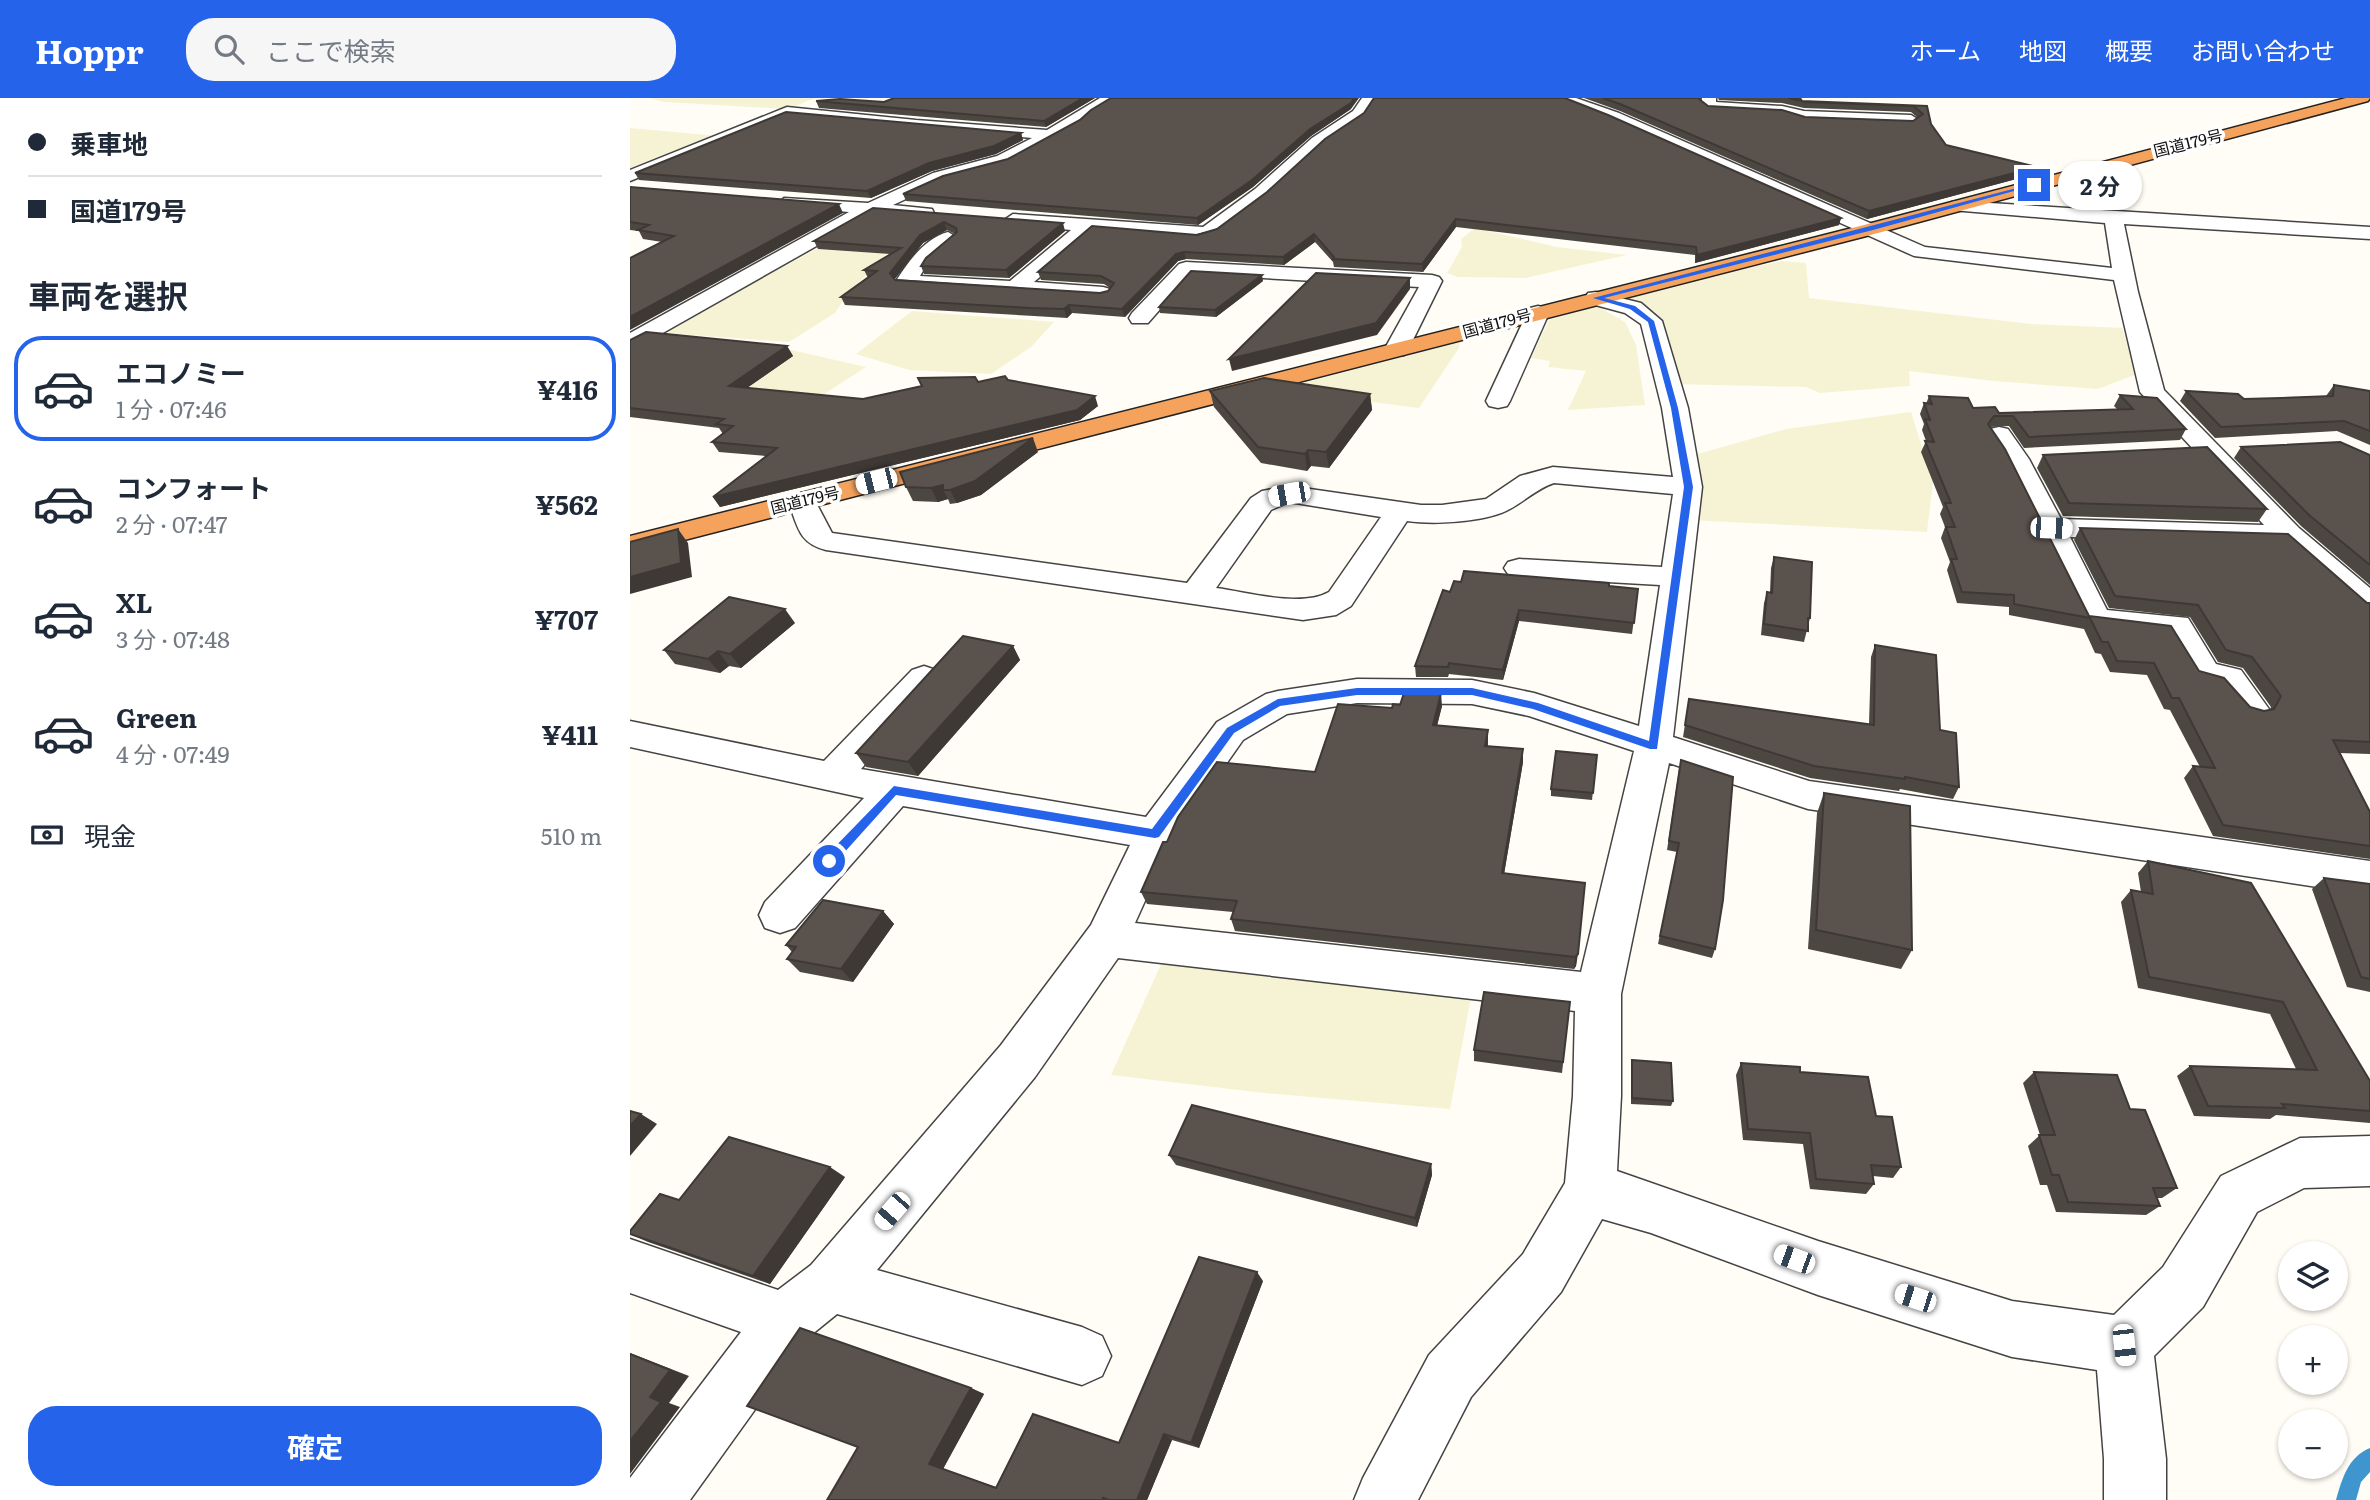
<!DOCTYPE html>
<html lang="ja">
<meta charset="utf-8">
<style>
:root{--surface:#fff;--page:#f6f6f7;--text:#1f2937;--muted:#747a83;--line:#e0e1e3;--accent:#2563eb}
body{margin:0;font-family:Literata,"Noto Sans JP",serif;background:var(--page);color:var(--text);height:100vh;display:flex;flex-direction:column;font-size:26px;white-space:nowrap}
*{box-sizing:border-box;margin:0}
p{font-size:23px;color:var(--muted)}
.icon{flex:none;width:38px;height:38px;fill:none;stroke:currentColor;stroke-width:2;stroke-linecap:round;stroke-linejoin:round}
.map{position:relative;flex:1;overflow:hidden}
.sheet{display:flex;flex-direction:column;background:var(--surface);width:630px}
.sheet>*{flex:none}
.guide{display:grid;align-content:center;height:154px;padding:0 28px;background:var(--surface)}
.fabs{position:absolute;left:1648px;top:1143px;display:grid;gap:14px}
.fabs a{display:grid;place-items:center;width:70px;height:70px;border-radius:50%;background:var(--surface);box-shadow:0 2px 5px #0004;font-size:35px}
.end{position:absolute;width:32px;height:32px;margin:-16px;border:9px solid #2563eb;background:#fff;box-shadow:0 0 0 4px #fff}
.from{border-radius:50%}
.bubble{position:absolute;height:49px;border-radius:24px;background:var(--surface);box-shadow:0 2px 5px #0004;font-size:23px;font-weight:700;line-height:49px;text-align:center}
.car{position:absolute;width:21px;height:42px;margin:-21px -10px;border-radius:9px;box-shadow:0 0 5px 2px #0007;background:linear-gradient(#fff 24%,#345 0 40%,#fff 0 76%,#345 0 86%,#fff 0)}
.guide b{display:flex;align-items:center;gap:24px;height:66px;font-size:26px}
.guide b+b{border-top:2px solid var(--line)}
.guide i{width:18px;height:18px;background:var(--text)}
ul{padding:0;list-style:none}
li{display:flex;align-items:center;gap:21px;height:105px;margin:0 14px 10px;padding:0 14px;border:4px solid transparent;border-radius:28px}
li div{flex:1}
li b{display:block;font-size:26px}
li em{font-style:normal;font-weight:700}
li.current{border-color:var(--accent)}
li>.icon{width:63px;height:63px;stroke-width:1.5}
h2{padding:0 28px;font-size:32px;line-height:84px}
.pay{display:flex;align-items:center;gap:18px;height:77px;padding:0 28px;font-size:26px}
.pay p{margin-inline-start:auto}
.button{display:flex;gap:14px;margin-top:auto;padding:14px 28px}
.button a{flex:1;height:80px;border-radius:28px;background:var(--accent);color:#fff;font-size:28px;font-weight:700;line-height:80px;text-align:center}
header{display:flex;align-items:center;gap:42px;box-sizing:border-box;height:98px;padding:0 35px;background:var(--accent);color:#fff}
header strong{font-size:33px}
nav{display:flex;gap:38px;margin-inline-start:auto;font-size:24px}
.search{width:490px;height:63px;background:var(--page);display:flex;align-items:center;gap:18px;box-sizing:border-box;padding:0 24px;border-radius:28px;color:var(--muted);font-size:26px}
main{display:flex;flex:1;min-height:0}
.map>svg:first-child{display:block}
</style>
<header>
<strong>Hoppr</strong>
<div class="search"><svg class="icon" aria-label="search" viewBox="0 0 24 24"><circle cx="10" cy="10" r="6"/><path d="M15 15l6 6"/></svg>ここで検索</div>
<nav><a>ホーム</a><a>地図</a><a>概要</a><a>お問い合わせ</a></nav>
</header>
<main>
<section class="sheet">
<div class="guide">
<b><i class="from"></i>乗車地</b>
<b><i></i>国道179号</b>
</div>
<h2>車両を選択</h2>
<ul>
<li class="current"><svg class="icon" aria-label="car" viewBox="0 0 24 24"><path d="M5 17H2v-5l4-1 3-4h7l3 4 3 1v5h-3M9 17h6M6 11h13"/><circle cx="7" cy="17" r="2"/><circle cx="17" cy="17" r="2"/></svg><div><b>エコノミー</b><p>1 分 · 07:46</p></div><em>¥416</em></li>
<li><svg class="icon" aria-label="car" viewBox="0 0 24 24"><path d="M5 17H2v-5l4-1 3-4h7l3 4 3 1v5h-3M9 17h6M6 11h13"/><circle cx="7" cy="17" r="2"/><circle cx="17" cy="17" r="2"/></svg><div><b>コンフォート</b><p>2 分 · 07:47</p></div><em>¥562</em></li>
<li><svg class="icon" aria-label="car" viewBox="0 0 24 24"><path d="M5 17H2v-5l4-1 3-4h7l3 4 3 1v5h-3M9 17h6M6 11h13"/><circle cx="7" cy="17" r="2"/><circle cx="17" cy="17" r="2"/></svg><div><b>XL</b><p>3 分 · 07:48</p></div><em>¥707</em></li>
<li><svg class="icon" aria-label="car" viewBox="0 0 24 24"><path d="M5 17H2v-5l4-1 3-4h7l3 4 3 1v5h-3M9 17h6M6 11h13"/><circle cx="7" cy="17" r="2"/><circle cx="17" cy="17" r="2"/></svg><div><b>Green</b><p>4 分 · 07:49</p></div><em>¥411</em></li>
</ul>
<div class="pay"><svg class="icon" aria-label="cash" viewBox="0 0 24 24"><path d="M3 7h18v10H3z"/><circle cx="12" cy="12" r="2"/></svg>現金<p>510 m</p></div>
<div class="button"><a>確定</a></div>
</section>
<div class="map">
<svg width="1740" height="1402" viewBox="0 0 1740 1402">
<rect width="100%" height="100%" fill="#fffdf5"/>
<g fill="#f6f3d4">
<path d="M20 0H186L157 11 34 4Z"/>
<path d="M0 30 88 38 0 77Z"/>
<path d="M845 130 927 149 997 157 895 180 828 179 817 175 832 149 831 141Z"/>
<path d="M186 151 256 156 217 197 205 215 159 244 32 235Z"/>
<path d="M1152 163 1176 165 1179 200 1401 226 1492 230 1507 276 1468 291 1364 283 1279 273 1280 288 1190 295 1176 289 1041 286 1019 227 985 204 1050 183Z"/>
<path d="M967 208 995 224 1006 247 1015 307 938 312 956 273 918 269 920 263 901 260 919 222Z"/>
<path d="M282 213 424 224 401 249 361 276 279 272 226 256Z"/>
<path d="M830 244 829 250 789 310 647 292Z"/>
<path d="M148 249 236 269 188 300 15 282Z"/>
<path d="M1281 314 1303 384 1297 434 1059 422 1057 359 1156 331Z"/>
<path d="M533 862 842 894 820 1011 635 995 481 977Z"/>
</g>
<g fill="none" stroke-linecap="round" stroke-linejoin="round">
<path fill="#3f96cf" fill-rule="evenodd" d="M1740 1350V1374L1731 1384 1726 1402H1706C1712 1381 1718 1359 1740 1350Z"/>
<defs>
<g id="minor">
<path d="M470 0H488L461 16 451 26 379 66 315 83 263 107 302 111 304 115 302 119 243 116 8 249 0 251V235L219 114 160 109 154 108 151 104 154 100 238 105 303 75 367 58 402 40 159 18 0 83V72L157 9 286 22 417 32Z"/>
<path d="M732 0H746C728 27 713 29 691 49 665 72 602 139 569 142 539 144 493 136 462 134L404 184 473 189 480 191 484 195 480 199 473 201 276 189 269 187 266 183C278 164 295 140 318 134L328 140 297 166 290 178 380 183 441 132 376 126 374 122 383 116 573 129 625 91 682 40 723 13Z"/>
<path d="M925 0H946L989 15 1295 149 1482 170 1475 125 1322 112 1319 108 1322 104 1328 103 1740 129V141L1494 126 1508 194 1534 292 1669 430 1740 490V517L1729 514 1651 445 1440 439 1477 512 1558 520 1586 566 1611 572 1639 611 1634 620C1608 627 1601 608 1587 589L1563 583 1535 537 1455 528 1373 361 1356 337 1360 331 1369 329 1378 331 1399 361 1431 421 1634 427 1510 294 1484 182 1284 158 979 21Z"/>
<path d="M1072 0H1086V4L1152 8 1174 13 1281 17 1289 22 1281 27 1174 23 1151 16 1078 12 1071 8Z"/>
<path d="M556 164 802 177 809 179 812 183 778 252 774 257H758L754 252 789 189 561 176 518 225H502L499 220 502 215 549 166Z"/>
<path d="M966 194 1011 205 1032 223 1058 310 1072 389 1043 639 1179 683 1740 763V797L1178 711 1039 665 991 896V998L987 1073 1188 1143 1382 1203 1484 1217 1533 1169 1591 1078 1670 1040 1740 1038V1088L1674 1090 1627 1114 1573 1209 1524 1258 1536 1361V1402H1474V1361L1467 1272 1382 1259 1188 1197 1021 1135 972 1121 931 1194 841 1299 788 1402H724L733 1380 799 1257 893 1156 935 1085 943 998 945 913 488 860 405 979 247 1172 452 1229 472 1238 481 1258 472 1278 452 1287 207 1216 175 1242 60 1402H0V1380L111 1234 0 1195V1141L148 1192 181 1167 371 947 461 827 500 747 273 708 165 830 150 835 135 830 129 817 135 804 234 700 0 649V623L194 663 282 572 294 568 306 572 311 580 231 671 516 719 587 624 636 596 648 593 727 581 842 582 904 595 1009 628 1030 487 889 479 878 476 874 470 878 464 889 461 1032 469 1043 396 924 385C906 391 894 404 876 413 852 424 804 427 777 423L721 508 706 517 673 522 196 452C168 445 168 428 158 403L162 397 172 395 182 397 202 435 557 485 621 400 632 393 659 388 791 407H812L856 401 890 378 923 369 1043 379 1032 310 1011 226 995 215 958 205 955 200 958 195ZM659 404 751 419 699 494C671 510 618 494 586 490L641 412ZM727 605 842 606 899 618 1004 653 951 874 505 825 542 743 613 642 657 616Z"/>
<path d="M908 208 916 210 919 215 880 303 877 308 868 310 859 308 856 303 897 215 900 210Z"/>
</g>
<path id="highway" d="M1716 0H1740L1738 3 1248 135 0 456V438L1234 127Z"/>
</defs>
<use href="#minor" stroke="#444" stroke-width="3"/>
<use href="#highway" stroke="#222" stroke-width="3"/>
<use href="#minor" fill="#fff" fill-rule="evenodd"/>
<use href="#highway" fill="#f5a25d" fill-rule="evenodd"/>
</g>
<g fill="#4d4742">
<path d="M264 0H465L416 29 189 10 186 3 254 4Z"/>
<path d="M954 0H1071L1070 2 1078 8 1175 19 1283 23 1288 20 1281 14 1174 10 1152 5 1089 2 1088 0H1170L1172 3 1297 8 1301 26 1316 47 1407 69 1405 76 1237 121 990 13Z"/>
<path d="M721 11 681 38 623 89 568 127 276 103 273 96 378 61 450 22Z"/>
<path d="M734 15 1211 120 1209 127 1065 165V157L826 129 793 174 704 169 703 164 685 144 654 167 556 161 548 163 495 219 442 215 437 220 404 218 215 207 211 199 238 180 234 172 260 156 188 151 184 143 243 110 435 133 379 180 294 176 291 168 325 136 317 132 293 145 265 181 470 195 478 193 480 190 474 186 411 182 408 174 587 131 637 94Z"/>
<path d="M391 35 393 42 366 56 302 73 241 100 9 82 5 75Z"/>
<path d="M0 89 213 115 32 144 13 141 9 133 0 132Z"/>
<path d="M633 183 586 219 530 215 529 209Z"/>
<path d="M0 242 157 248 163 258 117 290 233 301 348 284 378 282 468 308 450 322 90 409 83 399 136 358 89 354 82 344 93 336 89 330 0 319Z"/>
<path d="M1704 287 1740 293V347L1707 333 1585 340 1550 303 1556 293 1614 301 1651 300 1696 298Z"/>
<path d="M580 293 740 296 742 312 699 370 681 368 677 373 631 365 584 309Z"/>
<path d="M1490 297 1556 331 1550 342 1394 350 1379 328 1359 329 1459 518 1569 573 1620 609 1634 613 1640 612 1641 609 1613 570 1588 564 1560 519 1479 510 1444 442 1450 430 1740 505V656L1709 655 1740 714V761L1583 738 1554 680 1563 668 1570 669 1540 612 1534 611 1517 577 1480 574 1471 556 1465 555 1454 531 1379 517V509L1327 505 1317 472 1320 464 1311 440 1315 429 1310 416 1313 409 1291 354 1296 343 1292 332 1294 326 1290 316 1294 305 1296 306 1299 298 1343 310 1369 315 1488 312 1484 308Z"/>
<path d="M1611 349 1740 357V487L1671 428 1604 360Z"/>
<path d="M408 354 351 397 327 405 320 406 318 401 308 404 283 403 276 389Z"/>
<path d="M1413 357 1637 411 1628 424 1433 418 1407 370Z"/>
<path d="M1144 459 1180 520 1174 544 1131 537 1134 505 1137 494H1140L1141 470Z"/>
<path d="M979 488 1008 491 1002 536 889 523 873 582 819 576 818 579H786L785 568 820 494Z"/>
<path d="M165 525 111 570 99 568 90 575 45 566 34 552Z"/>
<path d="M1245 547 1310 632 1329 689 1323 701 1270 691 1269 693 1180 680 1053 639 1059 601 1239 626 1241 559Z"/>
<path d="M383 548 390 562 288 678 236 669 226 655Z"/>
<path d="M812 608 807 627 858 632V648L893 664 874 776 955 785 946 868 944 871 605 833 601 821 603 814 517 806 511 794 537 744 685 674Z"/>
<path d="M967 657 962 702 921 698V691Z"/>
<path d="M1049 671 1085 851 1082 860 1028 846 1047 754 1037 752Z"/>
<path d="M1194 695 1282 852 1271 871 1178 851 1187 715Z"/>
<path d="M1518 763 1740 983V1025L1646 1017 1640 1021 1564 1018 1547 978 1560 968 1666 971 1640 916 1508 890 1491 804 1501 792 1511 794 1508 775Z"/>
<path d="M1694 780 1740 786V894L1717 889 1682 791Z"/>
<path d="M253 813 264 826 223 884 170 874 157 861 162 854 156 847Z"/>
<path d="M940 904 932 975 844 963V952Z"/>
<path d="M1002 962 1043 1003 1041 1008 1001 1006V968Z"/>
<path d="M1111 965 1170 974 1246 1018 1271 1069 1263 1080 1243 1078 1244 1086 1236 1096 1180 1091 1173 1046 1113 1042 1106 977Z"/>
<path d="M1404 974 1500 1011 1547 1090 1532 1100H1527L1530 1108 1516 1117 1426 1114 1417 1087H1410L1398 1048 1410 1037 1393 985Z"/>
<path d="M539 1057 801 1066 802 1077 787 1129 546 1067Z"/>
<path d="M215 1079 140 1186 18 1144 0 1136 49 1102Z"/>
<path d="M633 1183 569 1350 542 1342 517 1402H197L341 1290 354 1296 313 1371 366 1389 489 1345Z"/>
</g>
<g fill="#3f3936">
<path d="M453 0H465L416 29 414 23Z"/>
<path d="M724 0H729L721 11 681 38 623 89 568 127 567 120 680 31Z"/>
<path d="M391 35 393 42 366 56 302 73 241 100 237 93 299 65Z"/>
<path d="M1407 69 1405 76 1237 121 1239 113Z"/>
<path d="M209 106 213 115 0 232V219Z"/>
<path d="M1211 120 1209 127 1065 165 1067 157Z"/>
<path d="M826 121V129L793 174 792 166Z"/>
<path d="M314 124 317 132 293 145 263 183 260 175 290 137Z"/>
<path d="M433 125 435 133 379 180 376 172Z"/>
<path d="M684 136 685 144 654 167 653 159Z"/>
<path d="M554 154 556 161 548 163 495 219 492 211 546 156Z"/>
<path d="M632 177 633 183 586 219 585 212Z"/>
<path d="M780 180V191L747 237 602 273 599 261Z"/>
<path d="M439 207 442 215 437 220 434 211Z"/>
<path d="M157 248 163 258 105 298 99 288Z"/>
<path d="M740 296 742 312 699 370 696 354Z"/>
<path d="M465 298 468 308 450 322 90 409 83 399Z"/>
<path d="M403 340 408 354 351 397 327 405 320 392Z"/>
<path d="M678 352 681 368 677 373 675 356Z"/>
<path d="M313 387V392L318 401 308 404 301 390Z"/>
<path d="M48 431 58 445 62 479 0 496V479Z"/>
<path d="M155 511 165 525 111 570 100 556Z"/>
<path d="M889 512V523L873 582V572Z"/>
<path d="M383 548 390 562 288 678 278 664Z"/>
<path d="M88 553 99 568 90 575 78 561Z"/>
<path d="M811 595 812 608 804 640 803 627Z"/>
<path d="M858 632V645L855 661V648Z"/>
<path d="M893 651V664L872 788V775Z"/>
<path d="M253 813 264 826 223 884 211 871Z"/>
<path d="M948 856 946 868 944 871 945 859Z"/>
<path d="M11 1016 27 1026 0 1058V1028Z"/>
<path d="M801 1066 802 1077 787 1129 785 1120Z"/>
<path d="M200 1069 215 1079 140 1186 123 1178Z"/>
<path d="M627 1174 633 1183 569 1350 561 1345Z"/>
<path d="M0 1255 59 1278 39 1305 50 1309 0 1376V1343L20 1299Z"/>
<path d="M341 1290 354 1296 313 1371 299 1366Z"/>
<path d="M534 1336 542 1342 517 1402H507Z"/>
</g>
<g fill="#5a524d" stroke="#3f3936" stroke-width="2">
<path d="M264 0H453L414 23 186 3 210 1 254 4Z"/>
<path d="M481 0H724L721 5 680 31 622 82 567 120 273 96 313 78 378 61 450 22 461 12Z"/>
<path d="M744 0H935L978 17 1211 120 1067 157 1066 149 826 121 792 166 703 161 704 159 684 136 653 159 554 154 546 156 492 211 439 207 434 211 401 210 211 199 247 173 234 172 271 150 184 143 243 110 433 125 376 172 291 168 296 160 327 134 326 130 314 124 290 137 260 175 265 182 470 195 478 193 484 185 471 178 408 174 462 128 567 137 587 131 637 94 695 41 734 15Z"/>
<path d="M973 0H1070L1069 1 1078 8 1152 12 1175 19 1283 23 1293 16 1283 8 1176 4 1158 0H1170L1172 3 1297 8 1301 26 1316 47 1407 69 1239 113 990 6Z"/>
<path d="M156 14 391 35 364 48 299 65 237 93 5 75Z"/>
<path d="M0 89 209 106 0 219V160L44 138 8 132 19 127 0 124Z"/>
<path d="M561 173 632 177 585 212 529 209Z"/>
<path d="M686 175 780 180 746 225 599 261Z"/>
<path d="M16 234 157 248 99 288 233 301 292 288 288 280 345 279 348 284 375 278 378 282 465 298 447 312 83 399 147 350 82 344 103 328 86 326 94 321 0 310V242Z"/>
<path d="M634 280 740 296 696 354 678 352 675 356 628 349 580 293Z"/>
<path d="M1704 287 1740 293V333L1714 323 1591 329 1556 293 1608 296 1614 301 1651 300 1703 298Z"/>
<path d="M1490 297 1527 300 1556 331 1399 339 1383 318H1364L1358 326 1375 351 1459 518 1541 528 1569 573 1594 580 1620 609 1634 613 1644 611 1651 598 1622 559 1596 552 1568 507 1485 498 1450 430 1658 436 1737 505H1740V644L1703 642 1740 714V748L1593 727 1563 668 1585 670 1549 600H1542L1524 565 1487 563 1478 544H1472L1460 520 1384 506V497L1332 494 1321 461H1327L1316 429H1325L1315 405H1321L1295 343 1304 344 1295 321 1300 322 1294 305 1302 306 1299 298 1338 300 1343 310 1365 309 1369 315 1503 311Z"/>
<path d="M403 340 345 383 320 392H313V387L301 390 276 389 270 374Z"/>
<path d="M1710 344 1740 357V467L1679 417 1611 349Z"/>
<path d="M1577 349 1637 411 1439 405 1413 357Z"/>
<path d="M48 431 51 465 0 479V444Z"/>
<path d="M1144 459 1182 464 1180 520H1178V533L1134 526 1137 494 1142 495Z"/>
<path d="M834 473 979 485V488L1008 491 1004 525 889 512 873 572 819 565 818 569 785 568 813 492 820 494 824 483 831 484Z"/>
<path d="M99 499 155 511 100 556 88 553 78 561 34 552Z"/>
<path d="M333 538 383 548 278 664 226 655Z"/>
<path d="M1245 547 1306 557 1310 632 1326 635 1329 689 1275 679V681L1184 668 1055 627 1059 601 1244 627Z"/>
<path d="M774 595H811L803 627 858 632 855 648 893 651 872 775 955 785 948 856 945 859 601 821 607 803 511 794 533 744H537L548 719 587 664 685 674 708 606 762 610 763 606 770 607Z"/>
<path d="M926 653 967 657 963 695 921 691Z"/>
<path d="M1051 662 1103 679 1093 802 1085 851 1030 838 1049 745 1039 743Z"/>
<path d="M1194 695 1280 708 1282 852 1186 832Z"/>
<path d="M1518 763 1621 785 1740 983V1013L1652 1006 1655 1010 1578 1008 1560 968 1687 972 1653 904 1519 879 1501 792 1523 796Z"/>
<path d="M1694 780 1740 786V881L1731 879Z"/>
<path d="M193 802 253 813 211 871 157 861 166 849 156 847Z"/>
<path d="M854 894 940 904 933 964 844 952Z"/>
<path d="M1002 962 1041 965 1043 1003 1002 1000Z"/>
<path d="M1111 965 1170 969V974L1238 979 1246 1018 1262 1019 1271 1069 1241 1067 1244 1086 1186 1081 1180 1035 1118 1031Z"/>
<path d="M1404 974 1487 977 1500 1011 1515 1012 1547 1090H1523L1530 1108 1438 1104 1429 1077H1422L1409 1037H1425Z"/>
<path d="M562 1007 801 1066 785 1120 539 1057Z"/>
<path d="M0 1013 11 1016 0 1028Z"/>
<path d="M99 1039 200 1069 123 1178 0 1136V1133L30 1096 49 1102Z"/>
<path d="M569 1159 627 1174 561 1345 534 1336 507 1402H479L473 1400V1402H197L228 1349 117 1308 170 1230 341 1290 299 1366 366 1390 403 1316 489 1345Z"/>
<path d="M0 1256 40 1272 20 1299 31 1304 0 1343Z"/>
</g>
<path fill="#2563eb" d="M1402 86 1406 87 1243 132 974 200 1005 208 1024 223 1048 310 1063 389 1027 651H1020L903 611 842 597H727L650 608 604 635 529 739 525 740 266 697 203 767H194V760L264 688 522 731 597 630 648 601 727 590H842L908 605 1019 643 1054 389 1041 310 1018 224 1000 211 963 200Z"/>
<g text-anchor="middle" stroke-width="7" stroke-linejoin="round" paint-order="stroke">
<g font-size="16" fill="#111" stroke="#fff">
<text transform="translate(1558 45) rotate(-14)" y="6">国道179号</text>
<text transform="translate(867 225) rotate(-15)" y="6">国道179号</text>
<text transform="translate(175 402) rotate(-14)" y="6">国道179号</text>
</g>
</g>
</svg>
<div class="fabs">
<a><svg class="icon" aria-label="layers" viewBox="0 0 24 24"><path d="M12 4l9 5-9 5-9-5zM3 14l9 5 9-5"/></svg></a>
<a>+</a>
<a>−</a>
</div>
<i class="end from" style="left:199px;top:763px"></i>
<i class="end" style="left:1404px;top:87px"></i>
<div class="bubble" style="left:1428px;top:63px;width:84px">2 分</div>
<i class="car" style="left:246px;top:383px;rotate:256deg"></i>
<i class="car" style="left:659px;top:396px;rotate:260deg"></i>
<i class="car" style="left:1421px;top:430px;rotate:92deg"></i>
<i class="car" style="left:262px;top:1113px;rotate:221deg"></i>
<i class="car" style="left:1164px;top:1161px;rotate:290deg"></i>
<i class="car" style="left:1285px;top:1200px;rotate:288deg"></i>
<i class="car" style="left:1494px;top:1247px;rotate:174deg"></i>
</div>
</main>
